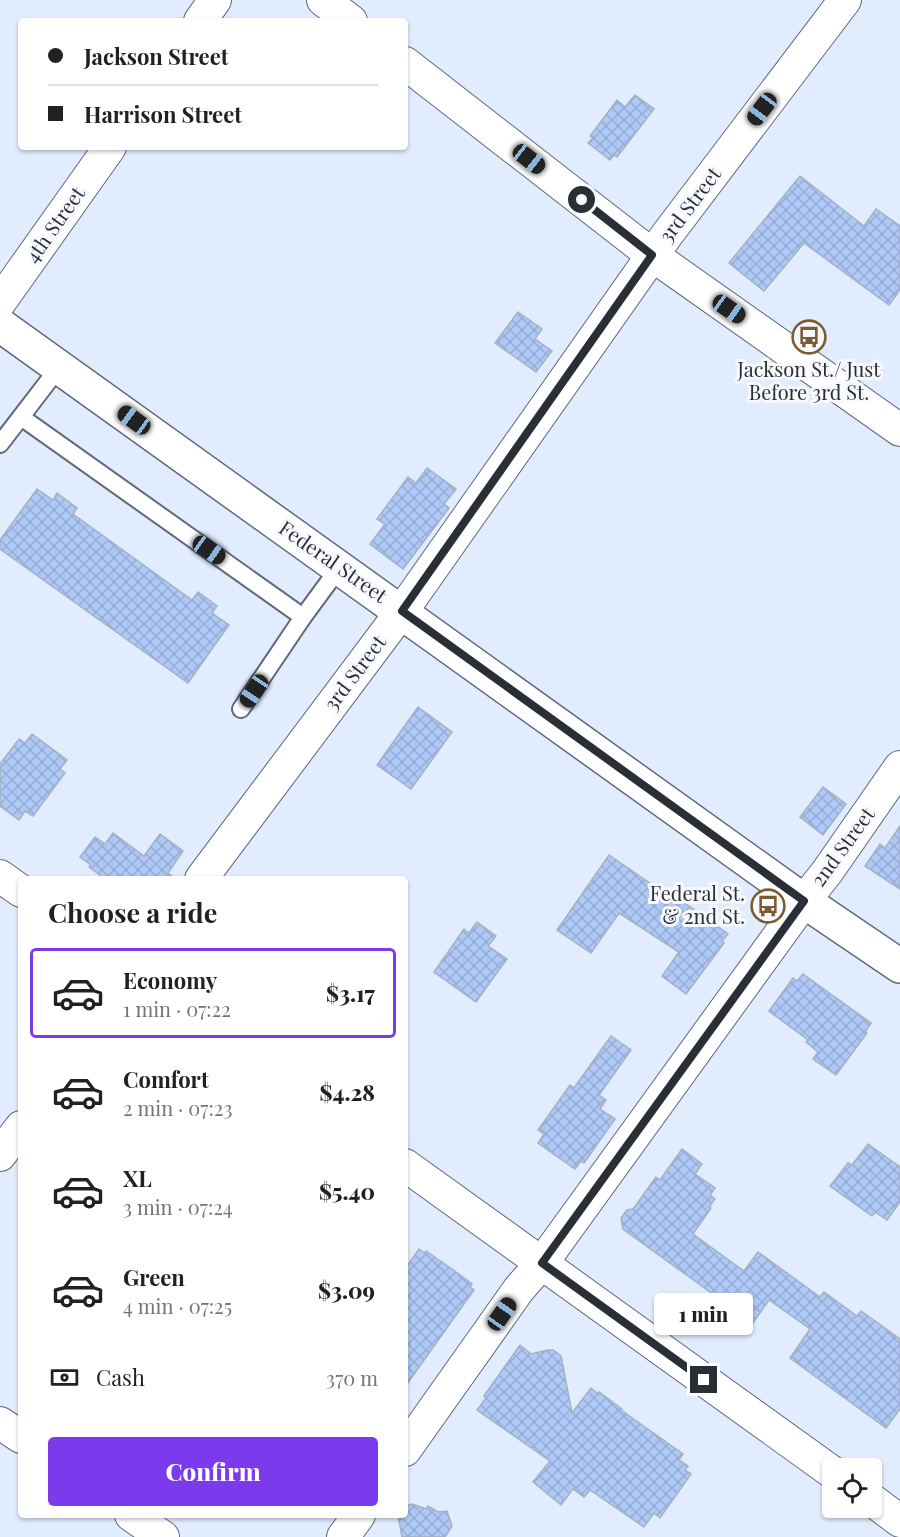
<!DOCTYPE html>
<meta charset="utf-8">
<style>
:root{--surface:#fff;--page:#f2f2f2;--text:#202124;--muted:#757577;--line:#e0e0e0;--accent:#7c3aed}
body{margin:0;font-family:"Playfair Display",serif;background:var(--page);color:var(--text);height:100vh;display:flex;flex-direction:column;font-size:22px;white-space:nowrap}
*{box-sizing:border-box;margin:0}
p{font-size:20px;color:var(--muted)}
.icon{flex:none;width:33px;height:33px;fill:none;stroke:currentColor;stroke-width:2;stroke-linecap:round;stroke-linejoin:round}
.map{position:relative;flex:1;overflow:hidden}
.side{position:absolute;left:18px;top:876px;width:390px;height:642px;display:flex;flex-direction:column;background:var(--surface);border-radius:6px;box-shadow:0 2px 4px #0004}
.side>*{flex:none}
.guide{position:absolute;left:18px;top:18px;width:390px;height:132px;border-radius:6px;box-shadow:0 2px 4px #0004;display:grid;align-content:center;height:132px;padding:0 30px;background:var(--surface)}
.controls{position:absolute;left:822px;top:1458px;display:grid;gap:12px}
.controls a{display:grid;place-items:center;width:60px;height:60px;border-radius:6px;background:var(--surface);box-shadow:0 2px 4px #0004;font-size:30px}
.end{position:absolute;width:27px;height:27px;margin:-14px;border:8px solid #2a2e35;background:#fff;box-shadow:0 0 0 3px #fff}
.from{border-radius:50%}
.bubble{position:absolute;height:42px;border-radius:6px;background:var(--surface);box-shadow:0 2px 4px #0004;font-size:20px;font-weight:800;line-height:42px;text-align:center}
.car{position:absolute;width:18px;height:36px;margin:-18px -9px;border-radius:8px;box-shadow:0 0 4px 2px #0007;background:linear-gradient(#222 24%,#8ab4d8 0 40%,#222 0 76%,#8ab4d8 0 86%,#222 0)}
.guide b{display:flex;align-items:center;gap:21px;height:57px;font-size:22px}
.guide b+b{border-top:2px solid var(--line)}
.guide i{width:15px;height:15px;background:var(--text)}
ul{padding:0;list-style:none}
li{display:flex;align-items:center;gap:18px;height:90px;margin:0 12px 9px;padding:0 18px;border:3px solid transparent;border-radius:6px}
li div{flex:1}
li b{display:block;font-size:22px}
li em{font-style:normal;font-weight:800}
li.current{border-color:var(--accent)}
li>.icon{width:54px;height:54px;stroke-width:1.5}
h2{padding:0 30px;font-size:27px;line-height:72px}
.pay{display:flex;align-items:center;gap:15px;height:66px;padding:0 30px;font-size:22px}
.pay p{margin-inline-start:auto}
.button{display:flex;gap:12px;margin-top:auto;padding:12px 30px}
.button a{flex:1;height:69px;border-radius:6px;background:var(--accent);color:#fff;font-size:24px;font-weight:800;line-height:69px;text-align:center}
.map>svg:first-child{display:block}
</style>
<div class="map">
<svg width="900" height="1537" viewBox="0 0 900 1537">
<defs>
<pattern id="building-cross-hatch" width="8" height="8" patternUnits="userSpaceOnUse" patternTransform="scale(1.5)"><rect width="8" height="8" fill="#aec9f7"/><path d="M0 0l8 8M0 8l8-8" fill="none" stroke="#96add4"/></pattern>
</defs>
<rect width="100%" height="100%" fill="#e2ecff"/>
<g fill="url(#building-cross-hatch)" stroke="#a5b0c1" stroke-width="1.5">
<path d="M635 95 654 109 617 157 614 155 610 160 588 143 593 138 590 136 617 100 625 107Z"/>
<path d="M800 176 864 226 876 209 900 226V290L889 305 804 243 764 291 729 263Z"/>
<path d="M518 312 542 329 535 339 552 351 536 372 495 343Z"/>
<path d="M427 468 456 489 444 504 449 508 403 569 370 544 385 524 377 519 408 477 416 483Z"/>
<path d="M37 489 53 500 57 493 77 508 73 514 192 600 198 592 217 606 212 613 229 625 188 683 0 549V540Z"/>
<path d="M418 707 452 732 411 789 377 765Z"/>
<path d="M32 734 67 760 60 769 65 773 33 816 25 811 19 820 0 806V764L19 739 25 743Z"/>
<path d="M823 787 846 804 823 835 800 817Z"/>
<path d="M900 826V889L865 866 880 844 885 848Z"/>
<path d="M113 833 144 856 160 834 183 851 168 873 176 879H105L89 867 91 865 80 857 95 837 105 844Z"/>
<path d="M609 855 663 892 665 889 728 934 722 941 724 943 686 994 662 976 679 952 619 913 591 953 557 930Z"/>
<path d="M477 922 496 936 488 946 507 959 476 1002 434 972 464 929 469 933Z"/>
<path d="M803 974 871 1023 865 1032 867 1033 836 1075 813 1059 818 1052 806 1042 808 1040 769 1011 793 978 797 981Z"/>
<path d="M611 1036 631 1050 599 1095 606 1100 600 1109 615 1119 584 1163 581 1161 575 1169 538 1143 544 1134 538 1130 570 1085 574 1088Z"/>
<path d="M868 1144 900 1167V1202L887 1220 875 1212 872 1216 830 1186 848 1163 852 1165Z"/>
<path d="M682 1149 702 1164 695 1174 715 1188 710 1195 715 1199 709 1207 711 1208 693 1234 744 1271 758 1252 820 1297 824 1292 857 1316 861 1311 900 1339V1409L886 1428 790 1358 810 1329 769 1300 746 1333 725 1318 732 1308 623 1229 621 1218 627 1210 633 1209 656 1177 660 1180Z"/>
<path d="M419 1249 425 1253 426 1251 459 1274 472 1284 470 1287 474 1290 405 1387V1269Z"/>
<path d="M520 1345 531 1354 548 1350H553L561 1356 572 1413 591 1388 598 1394 599 1392 622 1409 621 1410 683 1454 679 1460 688 1466 685 1470 691 1474 660 1518 654 1513 644 1527 590 1490 584 1497 573 1489 561 1505 533 1482 550 1461 477 1410 486 1398 484 1396Z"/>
<path d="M412 1504 426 1509 428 1506 438 1512 447 1511 452 1526 445 1537H402L398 1515H405V1506Z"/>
</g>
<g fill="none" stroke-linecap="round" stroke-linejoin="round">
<defs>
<g id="service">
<path d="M21 417 303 617 339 568"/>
<path d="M0 444 60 366"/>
<path d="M241 709 303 617"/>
</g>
<g id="minor">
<path d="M323 0 351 21"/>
<path d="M200 21 215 0"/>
<path d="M405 63 652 255 900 430"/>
<path d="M0 302 110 147"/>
<path d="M0 876 21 891"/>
<path d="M201 879 402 611 666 236 845 0"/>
<path d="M0 1155 21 1127"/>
<path d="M405 1165 832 1472"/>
<path d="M0 1423 21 1437"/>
<path d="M405 1450 519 1289 542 1263 804 901 827 872 900 767"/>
<path d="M872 1500 900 1521"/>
<path d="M131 1515 163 1537"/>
<path d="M343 1537 359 1515"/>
</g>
<path id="tertiary" d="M0 325 804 901 900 966"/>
</defs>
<use href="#service" stroke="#606979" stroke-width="20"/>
<use href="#minor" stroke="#606979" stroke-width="34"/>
<use href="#tertiary" stroke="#606979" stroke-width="36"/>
<use href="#service" stroke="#fff" stroke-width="16"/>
<use href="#minor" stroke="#fff" stroke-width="32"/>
<use href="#tertiary" stroke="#fff" stroke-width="33"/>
</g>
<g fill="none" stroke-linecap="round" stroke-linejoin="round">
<path stroke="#2a2e35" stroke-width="8" d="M582 200 652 255 402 611 804 901 542 1263 704 1380"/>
</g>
<defs>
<symbol id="bus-ring" viewBox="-11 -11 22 22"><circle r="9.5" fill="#f7f9fd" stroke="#7c5b31" stroke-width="1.5"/><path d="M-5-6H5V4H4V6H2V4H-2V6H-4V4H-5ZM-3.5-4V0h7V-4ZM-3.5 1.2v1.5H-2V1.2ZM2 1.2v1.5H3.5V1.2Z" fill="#7c5b31"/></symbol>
</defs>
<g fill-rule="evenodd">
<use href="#bus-ring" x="790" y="318" width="38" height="38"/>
<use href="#bus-ring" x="749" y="887" width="38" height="38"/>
</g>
<g text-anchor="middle" stroke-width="6" stroke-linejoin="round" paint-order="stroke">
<g font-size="20" fill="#2a2e35" stroke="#f7f9fd">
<text transform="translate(690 205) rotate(-53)" y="7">3rd Street</text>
<text transform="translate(55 225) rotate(-55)" y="7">4th Street</text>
<text transform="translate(333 562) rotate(35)" y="7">Federal Street</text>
<text transform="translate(355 673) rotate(-53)" y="7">3rd Street</text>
<text transform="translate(843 847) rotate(-54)" y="7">2nd Street</text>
</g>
<g font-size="20" fill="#2a2e35" stroke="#f7f9fd">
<text x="809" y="377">Jackson St./ Just<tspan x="809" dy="23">Before 3rd St.</tspan></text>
<text x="745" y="901" text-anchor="end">Federal St.<tspan x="745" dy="23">&amp; 2nd St.</tspan></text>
</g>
</g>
</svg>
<div class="controls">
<a><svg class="icon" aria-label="locate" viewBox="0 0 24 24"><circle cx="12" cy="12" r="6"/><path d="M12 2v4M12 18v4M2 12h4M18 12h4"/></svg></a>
</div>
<i class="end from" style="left:582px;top:200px"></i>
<i class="end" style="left:704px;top:1380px"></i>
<div class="bubble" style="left:654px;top:1293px;width:99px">1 min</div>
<i class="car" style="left:762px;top:109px;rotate:217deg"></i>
<i class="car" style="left:529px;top:159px;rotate:128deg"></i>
<i class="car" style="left:729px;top:309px;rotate:125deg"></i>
<i class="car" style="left:134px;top:420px;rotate:306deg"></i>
<i class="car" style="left:209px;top:550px;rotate:125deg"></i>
<i class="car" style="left:254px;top:691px;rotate:214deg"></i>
<i class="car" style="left:502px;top:1314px;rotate:35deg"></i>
<div class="guide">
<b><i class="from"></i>Jackson Street</b>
<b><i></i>Harrison Street</b>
</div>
<section class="side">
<h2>Choose a ride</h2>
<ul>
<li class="current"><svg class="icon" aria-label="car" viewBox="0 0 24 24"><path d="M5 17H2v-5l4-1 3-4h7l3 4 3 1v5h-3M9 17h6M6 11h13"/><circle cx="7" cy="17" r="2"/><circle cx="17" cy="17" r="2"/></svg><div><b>Economy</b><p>1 min · 07:22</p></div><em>$3.17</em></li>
<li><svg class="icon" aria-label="car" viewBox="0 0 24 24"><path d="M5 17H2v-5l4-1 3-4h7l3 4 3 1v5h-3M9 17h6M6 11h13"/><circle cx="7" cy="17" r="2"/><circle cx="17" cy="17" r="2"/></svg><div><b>Comfort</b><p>2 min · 07:23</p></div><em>$4.28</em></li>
<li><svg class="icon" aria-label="car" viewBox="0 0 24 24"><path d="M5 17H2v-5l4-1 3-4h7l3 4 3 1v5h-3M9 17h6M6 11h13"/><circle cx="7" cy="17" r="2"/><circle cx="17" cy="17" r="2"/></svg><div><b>XL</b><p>3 min · 07:24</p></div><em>$5.40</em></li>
<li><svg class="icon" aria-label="car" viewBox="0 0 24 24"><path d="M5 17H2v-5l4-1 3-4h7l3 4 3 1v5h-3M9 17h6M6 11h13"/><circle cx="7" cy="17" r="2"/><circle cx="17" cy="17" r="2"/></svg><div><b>Green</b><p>4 min · 07:25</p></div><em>$3.09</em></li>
</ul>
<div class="pay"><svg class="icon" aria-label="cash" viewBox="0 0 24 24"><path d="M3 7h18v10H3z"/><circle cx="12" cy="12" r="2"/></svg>Cash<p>370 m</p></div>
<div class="button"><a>Confirm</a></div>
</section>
</div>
